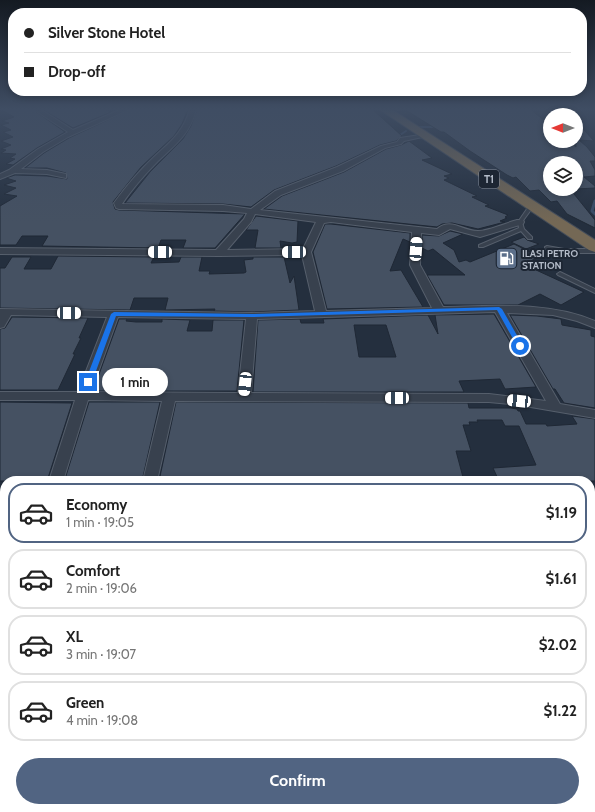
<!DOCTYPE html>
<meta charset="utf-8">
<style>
:root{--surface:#fff;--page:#f6f6f6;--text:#222;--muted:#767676;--line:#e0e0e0;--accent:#516482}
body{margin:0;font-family:Cabin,sans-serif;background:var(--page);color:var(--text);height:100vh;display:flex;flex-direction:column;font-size:15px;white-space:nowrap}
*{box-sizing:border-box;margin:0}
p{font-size:13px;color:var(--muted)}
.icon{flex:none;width:22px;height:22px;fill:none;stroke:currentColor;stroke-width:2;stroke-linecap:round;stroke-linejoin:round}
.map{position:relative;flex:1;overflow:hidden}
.panel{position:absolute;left:0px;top:476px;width:595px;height:336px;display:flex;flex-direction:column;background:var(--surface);border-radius:16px 16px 0 0;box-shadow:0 2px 6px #0003}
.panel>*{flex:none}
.guide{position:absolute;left:8px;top:8px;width:579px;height:88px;border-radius:16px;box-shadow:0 2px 6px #0003;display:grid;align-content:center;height:88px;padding:0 16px;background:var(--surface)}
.needle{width:26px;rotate:270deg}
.buttons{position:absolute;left:543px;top:108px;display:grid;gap:8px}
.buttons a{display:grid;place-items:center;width:40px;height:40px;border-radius:50%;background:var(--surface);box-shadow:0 2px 6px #0003;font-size:20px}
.end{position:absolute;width:18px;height:18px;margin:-9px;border:5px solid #1a73e8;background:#fff;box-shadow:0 0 0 2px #fff}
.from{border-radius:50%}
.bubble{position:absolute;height:28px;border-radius:14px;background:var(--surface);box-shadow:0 2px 6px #0003;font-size:13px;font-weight:700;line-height:28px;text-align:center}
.car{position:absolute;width:12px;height:24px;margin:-12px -6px;border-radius:5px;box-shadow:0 0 3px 1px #0007;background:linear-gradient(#fff 24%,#345 0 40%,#fff 0 76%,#345 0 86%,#fff 0)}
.guide b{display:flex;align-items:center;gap:14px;height:38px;font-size:15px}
.guide b+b{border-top:1px solid var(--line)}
.guide i{width:10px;height:10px;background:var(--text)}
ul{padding:7px 0 0;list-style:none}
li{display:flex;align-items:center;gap:12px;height:60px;margin:0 8px 6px;padding:0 8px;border:2px solid var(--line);border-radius:16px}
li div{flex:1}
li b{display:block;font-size:15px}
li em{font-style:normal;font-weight:700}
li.selected{border-color:var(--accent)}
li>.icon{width:36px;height:36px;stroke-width:1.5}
.action{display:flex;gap:8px;margin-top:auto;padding:8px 16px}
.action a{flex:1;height:46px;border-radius:24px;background:var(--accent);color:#fff;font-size:16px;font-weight:700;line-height:46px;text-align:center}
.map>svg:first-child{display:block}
</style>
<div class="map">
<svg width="595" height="812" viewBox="0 0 595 812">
<rect width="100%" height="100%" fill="#242f3e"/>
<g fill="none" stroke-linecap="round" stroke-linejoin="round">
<g stroke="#394c67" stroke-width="2">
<path d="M419 127H437"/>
<path d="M360 154 388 143 406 131"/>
</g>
<path stroke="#394c67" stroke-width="3" d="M595 201 592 211 595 214"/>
</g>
<g fill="#455162" stroke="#1f2835" fill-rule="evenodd">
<path d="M0 109H32L65 132 37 148 13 165 6 164 15 159 10 158 16 154 1 153 6 150 1 149 11 145 1 141 13 137 3 132 11 130 1 125 9 123 2 121 14 117Z"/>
<path d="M42 109H105L111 112 73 128Z"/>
<path d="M131 109H188L182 124 174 136 141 167 113 202 115 209 119 210 245 214 215 248H183L186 240H161L158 248 42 246 48 236H22L16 245H0V206L17 196 4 194 16 188 4 185 16 181 6 178 15 175 47 176 67 179 66 173 47 168H25L44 153 69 138Z"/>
<path d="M197 109H372L402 136 396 141 380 145 336 166 274 190 251 207 223 204 125 203 150 172 183 139 191 126Z"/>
<path d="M404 109H530L550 125V141H569L576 147V121L594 141 579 140 587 147 595 157V161H590L595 170V176L584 177 595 186V188L576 189V163H550V189H570L595 220V228L567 214 557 201 551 202 539 190 530 191 516 177 513 178 507 175 470 151 444 132H441Z"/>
<path d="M409 141 432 158 422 160 452 174 444 176 449 178 444 180 477 196 472 197 489 205 485 206 508 215 505 217 507 218 500 221 505 222 478 229 452 223 442 224 437 227 264 209 282 196 344 172 386 149 401 145Z"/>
<path d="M256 216 298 221 297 242 292 243 280 241 281 248H255L258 230H246Z"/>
<path d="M325 224H331L410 233V242L403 239 390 271 401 270 423 307 327 309 313 252Z"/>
<path d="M450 231 463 234 443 243 454 250 459 262 466 260 470 262 514 244 540 257 523 264 584 292 561 305 540 294 518 305H444L427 275H465L433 249 428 251 422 248V235L439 236Z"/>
<path d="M524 237 527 240 539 244 526 249 511 242Z"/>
<path d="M58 256 154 257 151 263 179 262 181 257H202L199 271H210L209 274 244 273 246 272 244 260 253 259V257H284L290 283 294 276 299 310 252 312 214 311 215 309 165 310 168 298H134L130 310 0 308V268H5L12 257H31L24 269H51Z"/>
<path d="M494 314 536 387 505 389 500 379 459 381 464 392H253L258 320 300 319 301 323H324L323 319 428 315 438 334 435 315ZM354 325H386L396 357H359Z"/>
<path d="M510 315 537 316 561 319 562 325 591 330V336L595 337V408L564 403 555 389H553Z"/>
<path d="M12 317 88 318 79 338H81L73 354H75L58 390H0V329L5 328Z"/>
<path d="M119 319H127L126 321 136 322H162V319L190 320 187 331H212L213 320H244L237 391H93Z"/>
<path d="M0 402 72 403 48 478H39L38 481H0Z"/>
<path d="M89 402H160L142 481H98V479H65Z"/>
<path d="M176 402 468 403 469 408H511L517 409 518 411H520L526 424H546L547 426 577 424 572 416 595 419V481H499L493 468 536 465 519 426H505L502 420H477L478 422H469L470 425H463L471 451H456L464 481H159Z"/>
</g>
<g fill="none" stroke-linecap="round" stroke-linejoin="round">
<defs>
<g id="lane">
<path d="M529 206 533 207 522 222 524 229 532 237V239H528L521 231 483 247H479V245L519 228 518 222Z"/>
<path d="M547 246 564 249H595V253H564L545 249V247Z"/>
<path d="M560 272 595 289V293L558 275 557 274Z"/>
</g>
<g id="street">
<path d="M33 109H40L73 130 122 109H130L68 137 43 152 21 169 47 170 66 174V178L47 174 15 173 0 179V174L9 170 38 149 68 132Z"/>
<path d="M190 109H196C190 134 176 144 158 161 146 173 132 189 122 204L223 205 251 209 275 191 337 167 381 146 397 142 400 138 427 134V136L404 141 401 144 385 148 343 171 281 195 260 210 437 229C451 217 462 231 478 231 488 231 506 223 517 220H523L524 222 523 224 480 237 450 229 439 235 421 233 420 265 443 307C493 306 548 301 595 321V328L577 321 553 315 507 313 560 404 595 410V418L519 405 489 402 175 401 157 481H143L162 401 88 400 63 481H49L75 400H0V392H78L107 317 11 315 4 327 0 328V309L252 313 315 311 302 255 219 256 0 254V248L216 250 244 219 247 213 223 211 119 209 116 208 114 203C125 188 139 171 153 158 170 142 183 133 190 109ZM255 214 316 222 303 249 227 250 251 222ZM331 222 412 232 410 265 432 308 326 311 311 252 324 223ZM495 312 546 401 489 394 251 393 257 319ZM118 317 246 319 238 393 91 392Z"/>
<path d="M389 109H402L387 113 384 111Z"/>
</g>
<g id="highway">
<path d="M379 109H391L595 240V252L589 250Z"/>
<rect x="590" y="544" width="5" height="24"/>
<rect x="0" y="592" width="5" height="26"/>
</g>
</defs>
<use href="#lane" stroke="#565f6c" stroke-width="2"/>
<use href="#street" stroke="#565f6c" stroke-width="2"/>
<use href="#highway" stroke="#434c59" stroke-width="2"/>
<use href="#lane" fill="#38414e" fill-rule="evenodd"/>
<use href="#street" fill="#38414e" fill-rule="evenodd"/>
<use href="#highway" fill="#746855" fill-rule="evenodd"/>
</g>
<linearGradient id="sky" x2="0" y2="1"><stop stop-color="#141a22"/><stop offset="0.49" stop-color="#3f4d63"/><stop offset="1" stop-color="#3f4d63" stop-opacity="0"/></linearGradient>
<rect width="595" height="222" fill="url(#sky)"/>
<path fill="#1a73e8" d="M499 307 502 309 523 346 522 347 517 346 497 310 252 317 116 316 92 382 88 384 85 382 111 314 114 312 252 314Z"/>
<defs>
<symbol id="fuel-square" viewBox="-11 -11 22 22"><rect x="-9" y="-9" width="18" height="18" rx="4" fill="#5c6f8a" stroke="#1d2633"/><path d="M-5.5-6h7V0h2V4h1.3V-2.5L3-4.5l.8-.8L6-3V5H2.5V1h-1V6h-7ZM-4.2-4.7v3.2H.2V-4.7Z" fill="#fff"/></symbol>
</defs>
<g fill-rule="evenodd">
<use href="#fuel-square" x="494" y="246" width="25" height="25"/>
</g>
<g text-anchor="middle" stroke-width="4" stroke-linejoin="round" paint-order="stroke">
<g font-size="10" font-weight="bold" fill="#b4bcc9" stroke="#1d2633" text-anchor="start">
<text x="522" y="257">ILASI PETRO<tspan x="522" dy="12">STATION</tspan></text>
</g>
<rect fill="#1d2633" stroke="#878f9c" stroke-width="1" x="479" y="170" width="20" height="18" rx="3"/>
<g font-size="11" font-weight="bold" fill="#b4bcc9">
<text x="489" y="183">T1</text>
</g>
</g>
</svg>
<div class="buttons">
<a><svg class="needle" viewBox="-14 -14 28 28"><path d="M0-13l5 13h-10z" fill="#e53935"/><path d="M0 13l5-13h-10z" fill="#767676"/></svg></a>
<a><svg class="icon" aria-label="layers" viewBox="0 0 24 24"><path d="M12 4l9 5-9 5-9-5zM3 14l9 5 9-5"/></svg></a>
</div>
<i class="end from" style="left:520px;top:346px"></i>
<i class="end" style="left:88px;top:382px"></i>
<div class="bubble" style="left:102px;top:368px;width:66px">1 min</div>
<i class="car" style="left:416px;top:249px;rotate:4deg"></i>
<i class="car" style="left:160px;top:252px;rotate:271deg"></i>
<i class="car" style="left:294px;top:252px;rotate:269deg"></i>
<i class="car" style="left:69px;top:313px;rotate:91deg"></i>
<i class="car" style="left:245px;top:384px;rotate:186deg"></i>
<i class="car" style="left:397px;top:398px;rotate:270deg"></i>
<i class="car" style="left:519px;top:401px;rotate:276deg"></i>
<div class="guide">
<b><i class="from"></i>Silver Stone Hotel</b>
<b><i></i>Drop-off</b>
</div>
<section class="panel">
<ul>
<li class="selected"><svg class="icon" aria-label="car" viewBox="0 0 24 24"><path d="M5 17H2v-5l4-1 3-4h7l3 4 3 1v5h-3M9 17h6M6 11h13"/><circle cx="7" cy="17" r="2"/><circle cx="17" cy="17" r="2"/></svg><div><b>Economy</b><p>1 min · 19:05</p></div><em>$1.19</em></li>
<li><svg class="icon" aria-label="car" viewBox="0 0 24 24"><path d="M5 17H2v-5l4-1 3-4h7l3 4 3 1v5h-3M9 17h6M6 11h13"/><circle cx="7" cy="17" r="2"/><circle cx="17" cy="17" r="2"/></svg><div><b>Comfort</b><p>2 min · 19:06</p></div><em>$1.61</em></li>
<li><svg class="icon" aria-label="car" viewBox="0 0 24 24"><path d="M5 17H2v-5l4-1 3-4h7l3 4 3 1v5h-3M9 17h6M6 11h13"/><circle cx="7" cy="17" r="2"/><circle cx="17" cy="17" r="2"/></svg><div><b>XL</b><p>3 min · 19:07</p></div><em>$2.02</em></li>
<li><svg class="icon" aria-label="car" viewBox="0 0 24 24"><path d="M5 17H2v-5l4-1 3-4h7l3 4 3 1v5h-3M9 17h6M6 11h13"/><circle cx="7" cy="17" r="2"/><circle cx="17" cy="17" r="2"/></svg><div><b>Green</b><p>4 min · 19:08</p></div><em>$1.22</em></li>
</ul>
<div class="action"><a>Confirm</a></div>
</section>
</div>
